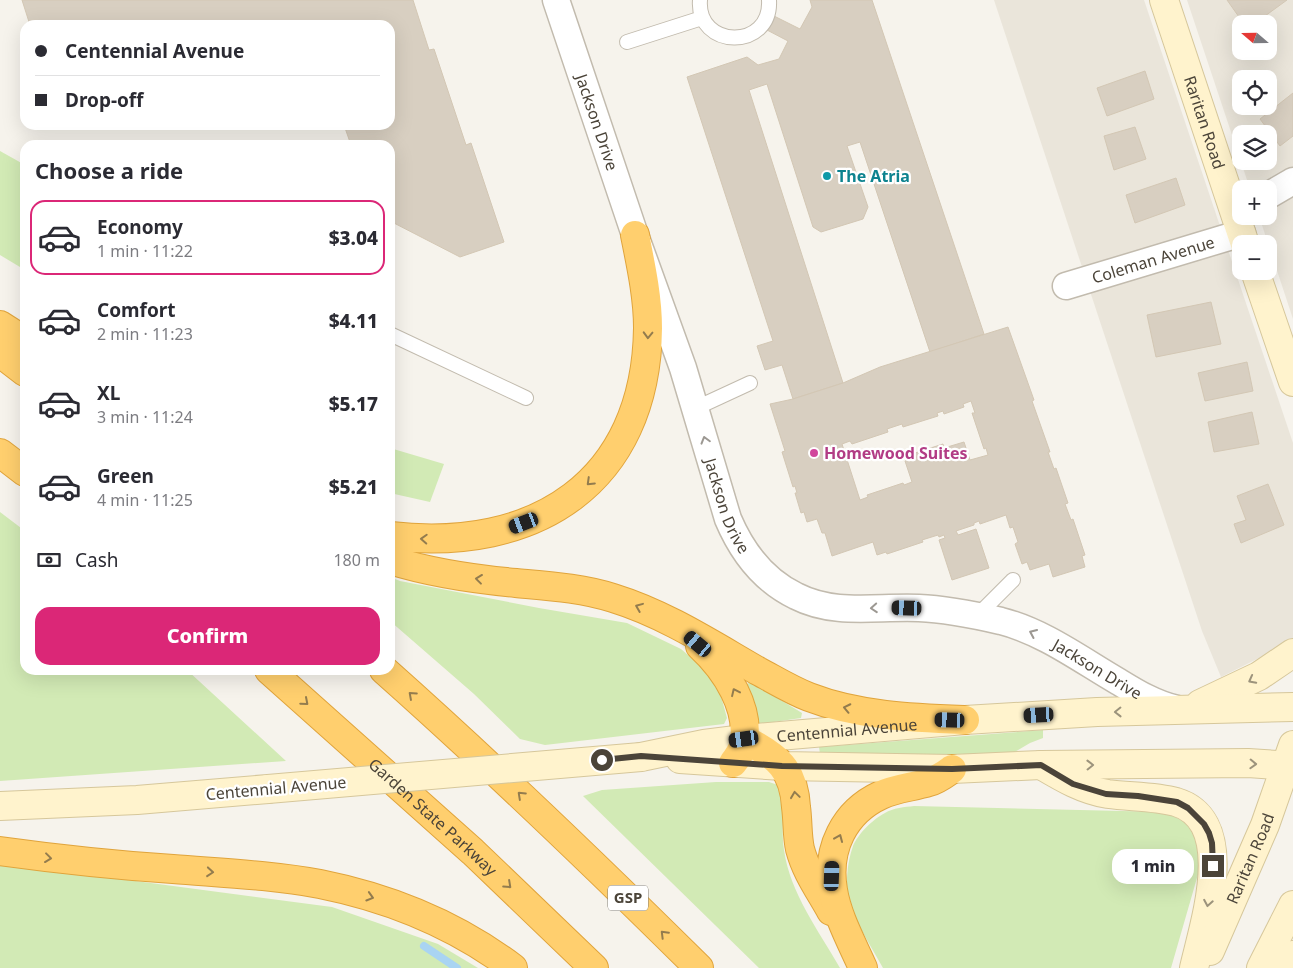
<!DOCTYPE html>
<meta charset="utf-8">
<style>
:root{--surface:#fff;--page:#f2f2f3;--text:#2b2b33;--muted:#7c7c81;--line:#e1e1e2;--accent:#db2777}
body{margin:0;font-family:"Noto Sans",sans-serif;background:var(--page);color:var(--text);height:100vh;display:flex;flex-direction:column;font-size:19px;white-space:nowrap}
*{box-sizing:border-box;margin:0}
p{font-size:16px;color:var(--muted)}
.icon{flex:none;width:28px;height:28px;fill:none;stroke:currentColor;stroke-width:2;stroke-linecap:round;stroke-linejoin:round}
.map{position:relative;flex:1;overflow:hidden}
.panel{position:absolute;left:20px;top:140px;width:375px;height:535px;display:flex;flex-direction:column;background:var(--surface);border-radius:15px;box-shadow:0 5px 20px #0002}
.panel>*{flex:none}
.hud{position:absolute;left:20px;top:20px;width:375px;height:110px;border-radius:15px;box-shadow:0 5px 20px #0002;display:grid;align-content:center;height:110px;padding:0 15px;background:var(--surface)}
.needle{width:32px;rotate:290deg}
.fabs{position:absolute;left:1232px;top:15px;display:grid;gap:10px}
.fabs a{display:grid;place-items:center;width:45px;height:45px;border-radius:10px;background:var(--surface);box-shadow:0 5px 20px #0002;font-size:25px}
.end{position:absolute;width:22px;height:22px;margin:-11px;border:6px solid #4b4439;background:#fff;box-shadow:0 0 0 2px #fff}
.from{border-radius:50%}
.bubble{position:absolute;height:35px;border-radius:15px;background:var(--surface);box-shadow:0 5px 20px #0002;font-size:16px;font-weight:800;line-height:35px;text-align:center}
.car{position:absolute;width:15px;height:30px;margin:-15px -8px;border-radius:6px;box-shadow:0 0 4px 1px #0007;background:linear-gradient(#222 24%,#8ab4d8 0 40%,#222 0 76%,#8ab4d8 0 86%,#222 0)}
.hud b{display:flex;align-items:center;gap:18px;height:48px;font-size:19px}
.hud b+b{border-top:1px solid var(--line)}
.hud i{width:12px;height:12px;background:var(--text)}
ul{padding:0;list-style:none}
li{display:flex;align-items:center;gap:15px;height:75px;margin:0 10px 8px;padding:0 5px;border:2px solid transparent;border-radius:15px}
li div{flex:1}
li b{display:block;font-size:19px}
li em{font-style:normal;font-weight:800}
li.current{border-color:var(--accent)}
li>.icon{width:45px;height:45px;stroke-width:1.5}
h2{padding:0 15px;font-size:22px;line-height:60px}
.pay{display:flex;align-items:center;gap:12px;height:55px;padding:0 15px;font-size:19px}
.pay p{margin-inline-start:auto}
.primary-button{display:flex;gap:10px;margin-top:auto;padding:10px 15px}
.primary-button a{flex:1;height:58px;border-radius:15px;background:var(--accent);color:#fff;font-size:20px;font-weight:800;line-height:58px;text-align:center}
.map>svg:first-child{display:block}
</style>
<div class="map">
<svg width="1293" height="968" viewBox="0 0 1293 968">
<rect width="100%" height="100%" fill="#f6f3ec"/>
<g fill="#eae5da" fill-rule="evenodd">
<path d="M994 0H1144L1293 443V639L1289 643 1221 677 1202 631Z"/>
<path d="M1187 0H1293V319L1259 216H1269V189H1250ZM1241 24H1269V51H1241ZM1241 79H1269V106H1241ZM1241 134H1269V161H1241Z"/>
</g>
<g fill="#d2eab5">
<path d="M0 151 25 165V270L0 255Z"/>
<path d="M390 448 444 464 430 502 390 493Z"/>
<path d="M0 512 25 531V670H187L286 761 0 781Z"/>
<path d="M390 577 400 581 539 608 627 623 681 649 708 672 719 689 727 718 724 724 545 745 520 739 474 694 390 621Z"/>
<path d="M750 681 802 713 801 718 760 724 756 722 753 700 747 685Z"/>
<path d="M1043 730V738L1030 743 1006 757 820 754 819 747Z"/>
<path d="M716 782H769L784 787C784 807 781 830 784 850 790 893 819 931 840 968H759L583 796 602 790Z"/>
<path d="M914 806 1165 812 1189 824 1198 837 1201 864 1171 968H883C872 948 859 928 851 907 844 889 847 863 853 846 858 834 873 819 885 813 893 808 905 807 914 806Z"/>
<path d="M0 863 332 907 438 944 478 968H0Z"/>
</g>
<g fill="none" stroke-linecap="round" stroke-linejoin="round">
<path stroke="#a9d4f2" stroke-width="8" d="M424 946 457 968"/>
</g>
<g fill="#d8cfc1" stroke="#d3c7b4" fill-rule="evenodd">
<path d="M22 0H413L429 50 434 49 466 145 471 143 504 242 460 257 390 221V145H351L344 125H390V25H30Z"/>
<path d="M810 0H872L984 334 930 352 860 142 847 146 868 207 863 219 821 232 813 227 767 84 749 90 843 383 793 399 782 365 765 370 757 346 773 341 687 77 747 57 758 65 779 59 788 41 767 30 774 16 800 29 812 7Z"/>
<path d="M1227 0H1287L1254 24H1244Z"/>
<path d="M1145 71 1154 99 1107 116 1097 88Z"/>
<path d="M1293 93V136L1280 146 1260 119Z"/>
<path d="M1135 127 1146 159 1114 170 1104 136Z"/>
<path d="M1176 178 1185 205 1135 223 1126 195Z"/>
<path d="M1211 302 1221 344 1156 357 1147 315Z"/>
<path d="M1008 327 1034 400 1032 401 1050 452H1048L1054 469 1056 468 1068 503 1065 504 1071 520 1073 519 1085 555 1082 556 1085 567 1053 577 1049 564 1030 570 1027 562 1022 564 1015 544 1018 542 1013 527 1010 528 1006 515 980 524 979 521 974 523V525L956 531 958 535 976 529 989 568 952 580 939 540 945 538 944 535 939 537 938 535 922 540 923 542 887 554 886 552 877 555 873 542 832 556 825 533H822L817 519 807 522 804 512 801 513 795 493H797L795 486 793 487 782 452 785 451 770 404 793 399 843 383 880 367ZM971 401 975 413H972L984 449 986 448 988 455 970 460 964 442 944 448 943 444 915 453 916 458 905 461 912 482 904 485 903 483 867 495 868 497 860 500 842 444 850 441 852 444 888 432 887 429 902 424 903 427 938 416 937 413 943 411 944 414 964 407 963 404Z"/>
<path d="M1247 362 1253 391 1205 401 1198 373Z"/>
<path d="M1252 412 1259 444 1214 452 1208 422Z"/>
<path d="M1268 484 1284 525 1241 543 1234 524 1246 520 1237 496Z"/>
</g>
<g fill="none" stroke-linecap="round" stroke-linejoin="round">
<defs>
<g id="lane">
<path d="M700 0C696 49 772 51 769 0"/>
<path d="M627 42 702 18"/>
<path d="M390 334 526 398"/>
<path d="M696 408 750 383"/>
<path d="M977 616 1013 580"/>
</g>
<g id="street">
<path id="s1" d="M556 0 635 235 683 368 728 519C742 552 763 580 796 596 835 616 877 606 919 608 947 609 975 615 1001 621 1044 632 1081 660 1119 682 1137 693 1155 704 1177 709"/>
<path d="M1269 195 1293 181"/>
<path id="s2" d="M1066 286 1242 233"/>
</g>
<g id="secondary">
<path id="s3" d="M1164 0 1245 244"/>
<path d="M1255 271 1293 382"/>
<path d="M1200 704 1259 676 1293 653"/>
<path id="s4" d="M641 757 704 744 744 739 965 720 1097 712 1293 707"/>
<path d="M680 759 782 766 952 769 1041 765 1248 763 1293 766"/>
<path d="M1041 765C1063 778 1083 790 1108 794 1130 797 1154 796 1176 802 1239 821 1204 924 1194 968"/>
<path d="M0 806 137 800 268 789"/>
<path id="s5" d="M1210 951 1265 825 1293 745"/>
<path d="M1261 968 1293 905"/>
<path d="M1282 968 1293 955"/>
</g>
<g id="highway">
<path d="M0 325 25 341"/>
<path d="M0 353 25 372"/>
<path d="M0 453 25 472"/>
<path d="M390 536C535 553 646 483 648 328 648 297 641 265 635 235"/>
<path d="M390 560C431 573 473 579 516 583 549 586 582 588 613 598 665 614 711 644 758 671 775 680 791 690 809 697 858 716 913 718 965 720"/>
<path d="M700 646C725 669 752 709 743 746 741 752 737 758 733 763"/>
<path id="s6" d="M269 670 473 852 594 968"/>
<path d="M384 670C492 766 596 866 699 968"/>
<path d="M744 739C777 756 794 769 796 807 798 821 797 836 800 849 806 872 820 891 831 911"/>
<path d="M0 851C58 859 115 865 173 869 222 873 272 875 320 884 390 898 456 925 513 968"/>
<path d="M863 968C852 943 837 916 833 890 826 849 844 812 881 795 896 788 913 787 929 782 937 780 945 774 952 769"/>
</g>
</defs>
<use href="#lane" stroke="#c2bbae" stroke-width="16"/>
<use href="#street" stroke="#c2bbae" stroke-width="29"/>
<use href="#secondary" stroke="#d6c79b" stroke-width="30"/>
<use href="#highway" stroke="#e0a43c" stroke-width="30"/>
<use href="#lane" stroke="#fff" stroke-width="14"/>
<use href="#street" stroke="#fff" stroke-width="26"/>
<use href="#secondary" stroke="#fff3cd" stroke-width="28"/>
<use href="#highway" stroke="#ffcf6e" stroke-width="28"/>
<defs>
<path id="secondary-bridge" d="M268 789 641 757"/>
</defs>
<use href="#secondary-bridge" stroke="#d6c79b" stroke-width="30" stroke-linecap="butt"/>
<use href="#secondary-bridge" stroke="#fff3cd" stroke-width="28"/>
</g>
<defs><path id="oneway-chevron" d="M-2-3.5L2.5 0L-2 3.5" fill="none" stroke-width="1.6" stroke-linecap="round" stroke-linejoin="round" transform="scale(1.25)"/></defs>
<g stroke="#937c4e">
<use href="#oneway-chevron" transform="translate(648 335) rotate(92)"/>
<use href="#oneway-chevron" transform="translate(590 482) rotate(136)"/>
<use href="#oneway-chevron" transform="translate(424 539) rotate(-177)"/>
<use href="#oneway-chevron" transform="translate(479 579) rotate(-173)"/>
<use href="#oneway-chevron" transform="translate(639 607) rotate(-158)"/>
<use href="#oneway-chevron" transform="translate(735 692) rotate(-115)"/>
<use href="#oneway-chevron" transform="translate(412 695) rotate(-138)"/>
<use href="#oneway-chevron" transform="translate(305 702) rotate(41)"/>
<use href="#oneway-chevron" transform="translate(847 708) rotate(-168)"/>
<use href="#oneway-chevron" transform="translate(521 795) rotate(-137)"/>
<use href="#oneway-chevron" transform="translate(795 795) rotate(-98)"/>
<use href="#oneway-chevron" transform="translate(839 838) rotate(-67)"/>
<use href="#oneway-chevron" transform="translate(48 858) rotate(7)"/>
<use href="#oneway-chevron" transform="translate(210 872) rotate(5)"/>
<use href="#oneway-chevron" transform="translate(508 885) rotate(43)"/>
<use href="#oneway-chevron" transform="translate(370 897) rotate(17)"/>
<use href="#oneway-chevron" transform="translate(664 934) rotate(-135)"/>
</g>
<g stroke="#9c9892">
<use href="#oneway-chevron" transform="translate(705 440) rotate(-106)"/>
<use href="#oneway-chevron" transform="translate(874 608) rotate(176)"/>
<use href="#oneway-chevron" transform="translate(1033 633) rotate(-156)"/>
</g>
<g stroke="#9c937c">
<use href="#oneway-chevron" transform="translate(1252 680) rotate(152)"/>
<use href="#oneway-chevron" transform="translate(1118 712) rotate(179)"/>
<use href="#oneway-chevron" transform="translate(1253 764) rotate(2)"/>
<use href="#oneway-chevron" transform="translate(1090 765) rotate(-1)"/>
<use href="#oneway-chevron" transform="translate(1208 903) rotate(100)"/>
</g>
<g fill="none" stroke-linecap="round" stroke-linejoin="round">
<path stroke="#4b4439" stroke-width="6" d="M602 760 641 756 782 766 952 769 1041 765 1073 784 1106 794 1138 796 1177 802 1188 808 1204 824 1209 833 1212 843 1213 866"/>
</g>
<circle fill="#0f9aa8" stroke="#fff" stroke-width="2" cx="827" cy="176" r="5"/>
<circle fill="#d1479c" stroke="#fff" stroke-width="2" cx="814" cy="453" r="5"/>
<g text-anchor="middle" stroke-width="4.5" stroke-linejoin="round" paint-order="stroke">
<rect fill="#fff" stroke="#817c74" stroke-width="1" x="608" y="885.5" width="40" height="25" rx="4"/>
<g font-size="15" font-weight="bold" fill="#4b4439">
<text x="628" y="903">GSP</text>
</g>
<g font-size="16" fill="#4b4439" stroke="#fff">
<text dy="6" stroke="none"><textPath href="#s1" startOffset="129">Jackson Drive</textPath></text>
<text dy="6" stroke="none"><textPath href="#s3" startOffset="129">Raritan Road</textPath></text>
<text dy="6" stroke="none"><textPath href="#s2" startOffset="91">Coleman Avenue</textPath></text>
<text dy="6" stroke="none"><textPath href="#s1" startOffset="534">Jackson Drive</textPath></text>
<text dy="6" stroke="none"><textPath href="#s1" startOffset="968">Jackson Drive</textPath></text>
<text dy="6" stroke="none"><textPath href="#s4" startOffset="208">Centennial Avenue</textPath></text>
<text transform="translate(276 788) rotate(-5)" y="6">Centennial Avenue</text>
<text dy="6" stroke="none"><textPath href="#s6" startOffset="220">Garden State Parkway</textPath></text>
<text dy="6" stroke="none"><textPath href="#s5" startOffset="101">Raritan Road</textPath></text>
</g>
<g font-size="16" font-weight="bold" fill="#0d838f" stroke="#fff" text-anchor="start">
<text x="837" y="182">The Atria</text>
</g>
<g font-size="16" font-weight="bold" fill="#b23c85" stroke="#fff" text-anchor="start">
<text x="824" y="459">Homewood Suites</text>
</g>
</g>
</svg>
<div class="fabs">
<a><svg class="needle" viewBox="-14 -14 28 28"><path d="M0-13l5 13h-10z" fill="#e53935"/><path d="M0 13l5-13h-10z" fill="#7c7c81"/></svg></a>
<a><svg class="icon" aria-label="locate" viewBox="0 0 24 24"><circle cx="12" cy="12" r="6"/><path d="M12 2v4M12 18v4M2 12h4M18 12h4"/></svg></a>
<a><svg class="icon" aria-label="layers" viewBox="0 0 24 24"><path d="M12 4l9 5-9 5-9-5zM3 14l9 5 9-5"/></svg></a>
<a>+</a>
<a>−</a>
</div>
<i class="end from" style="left:602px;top:760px"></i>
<i class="end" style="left:1213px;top:866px"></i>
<div class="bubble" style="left:1112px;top:849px;width:82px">1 min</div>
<i class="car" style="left:524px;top:523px;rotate:249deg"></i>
<i class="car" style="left:907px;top:608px;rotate:272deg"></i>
<i class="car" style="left:698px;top:644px;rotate:310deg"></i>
<i class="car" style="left:1039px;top:715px;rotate:267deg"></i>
<i class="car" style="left:950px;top:720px;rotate:272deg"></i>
<i class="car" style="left:744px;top:739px;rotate:262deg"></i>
<i class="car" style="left:832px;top:876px;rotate:2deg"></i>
<div class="hud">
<b><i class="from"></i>Centennial Avenue</b>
<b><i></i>Drop-off</b>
</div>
<section class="panel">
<h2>Choose a ride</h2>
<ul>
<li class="current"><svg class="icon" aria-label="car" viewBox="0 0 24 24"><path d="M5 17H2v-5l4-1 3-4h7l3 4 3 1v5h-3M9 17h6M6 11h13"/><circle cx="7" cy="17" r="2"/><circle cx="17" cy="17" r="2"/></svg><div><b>Economy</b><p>1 min · 11:22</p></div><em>$3.04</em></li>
<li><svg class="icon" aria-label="car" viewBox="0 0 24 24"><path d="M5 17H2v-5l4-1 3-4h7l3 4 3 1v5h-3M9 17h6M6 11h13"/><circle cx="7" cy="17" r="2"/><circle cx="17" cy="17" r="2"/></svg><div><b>Comfort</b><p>2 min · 11:23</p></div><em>$4.11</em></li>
<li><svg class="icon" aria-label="car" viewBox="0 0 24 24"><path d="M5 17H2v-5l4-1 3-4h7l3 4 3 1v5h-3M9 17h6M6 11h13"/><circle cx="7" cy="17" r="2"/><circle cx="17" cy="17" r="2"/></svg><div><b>XL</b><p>3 min · 11:24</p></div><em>$5.17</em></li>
<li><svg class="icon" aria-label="car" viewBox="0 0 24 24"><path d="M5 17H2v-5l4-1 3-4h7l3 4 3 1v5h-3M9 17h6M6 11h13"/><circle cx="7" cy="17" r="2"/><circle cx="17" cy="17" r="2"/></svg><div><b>Green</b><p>4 min · 11:25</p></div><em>$5.21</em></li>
</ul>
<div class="pay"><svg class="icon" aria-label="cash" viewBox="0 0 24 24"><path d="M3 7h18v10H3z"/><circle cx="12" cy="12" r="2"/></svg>Cash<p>180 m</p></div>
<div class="primary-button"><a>Confirm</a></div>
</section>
</div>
